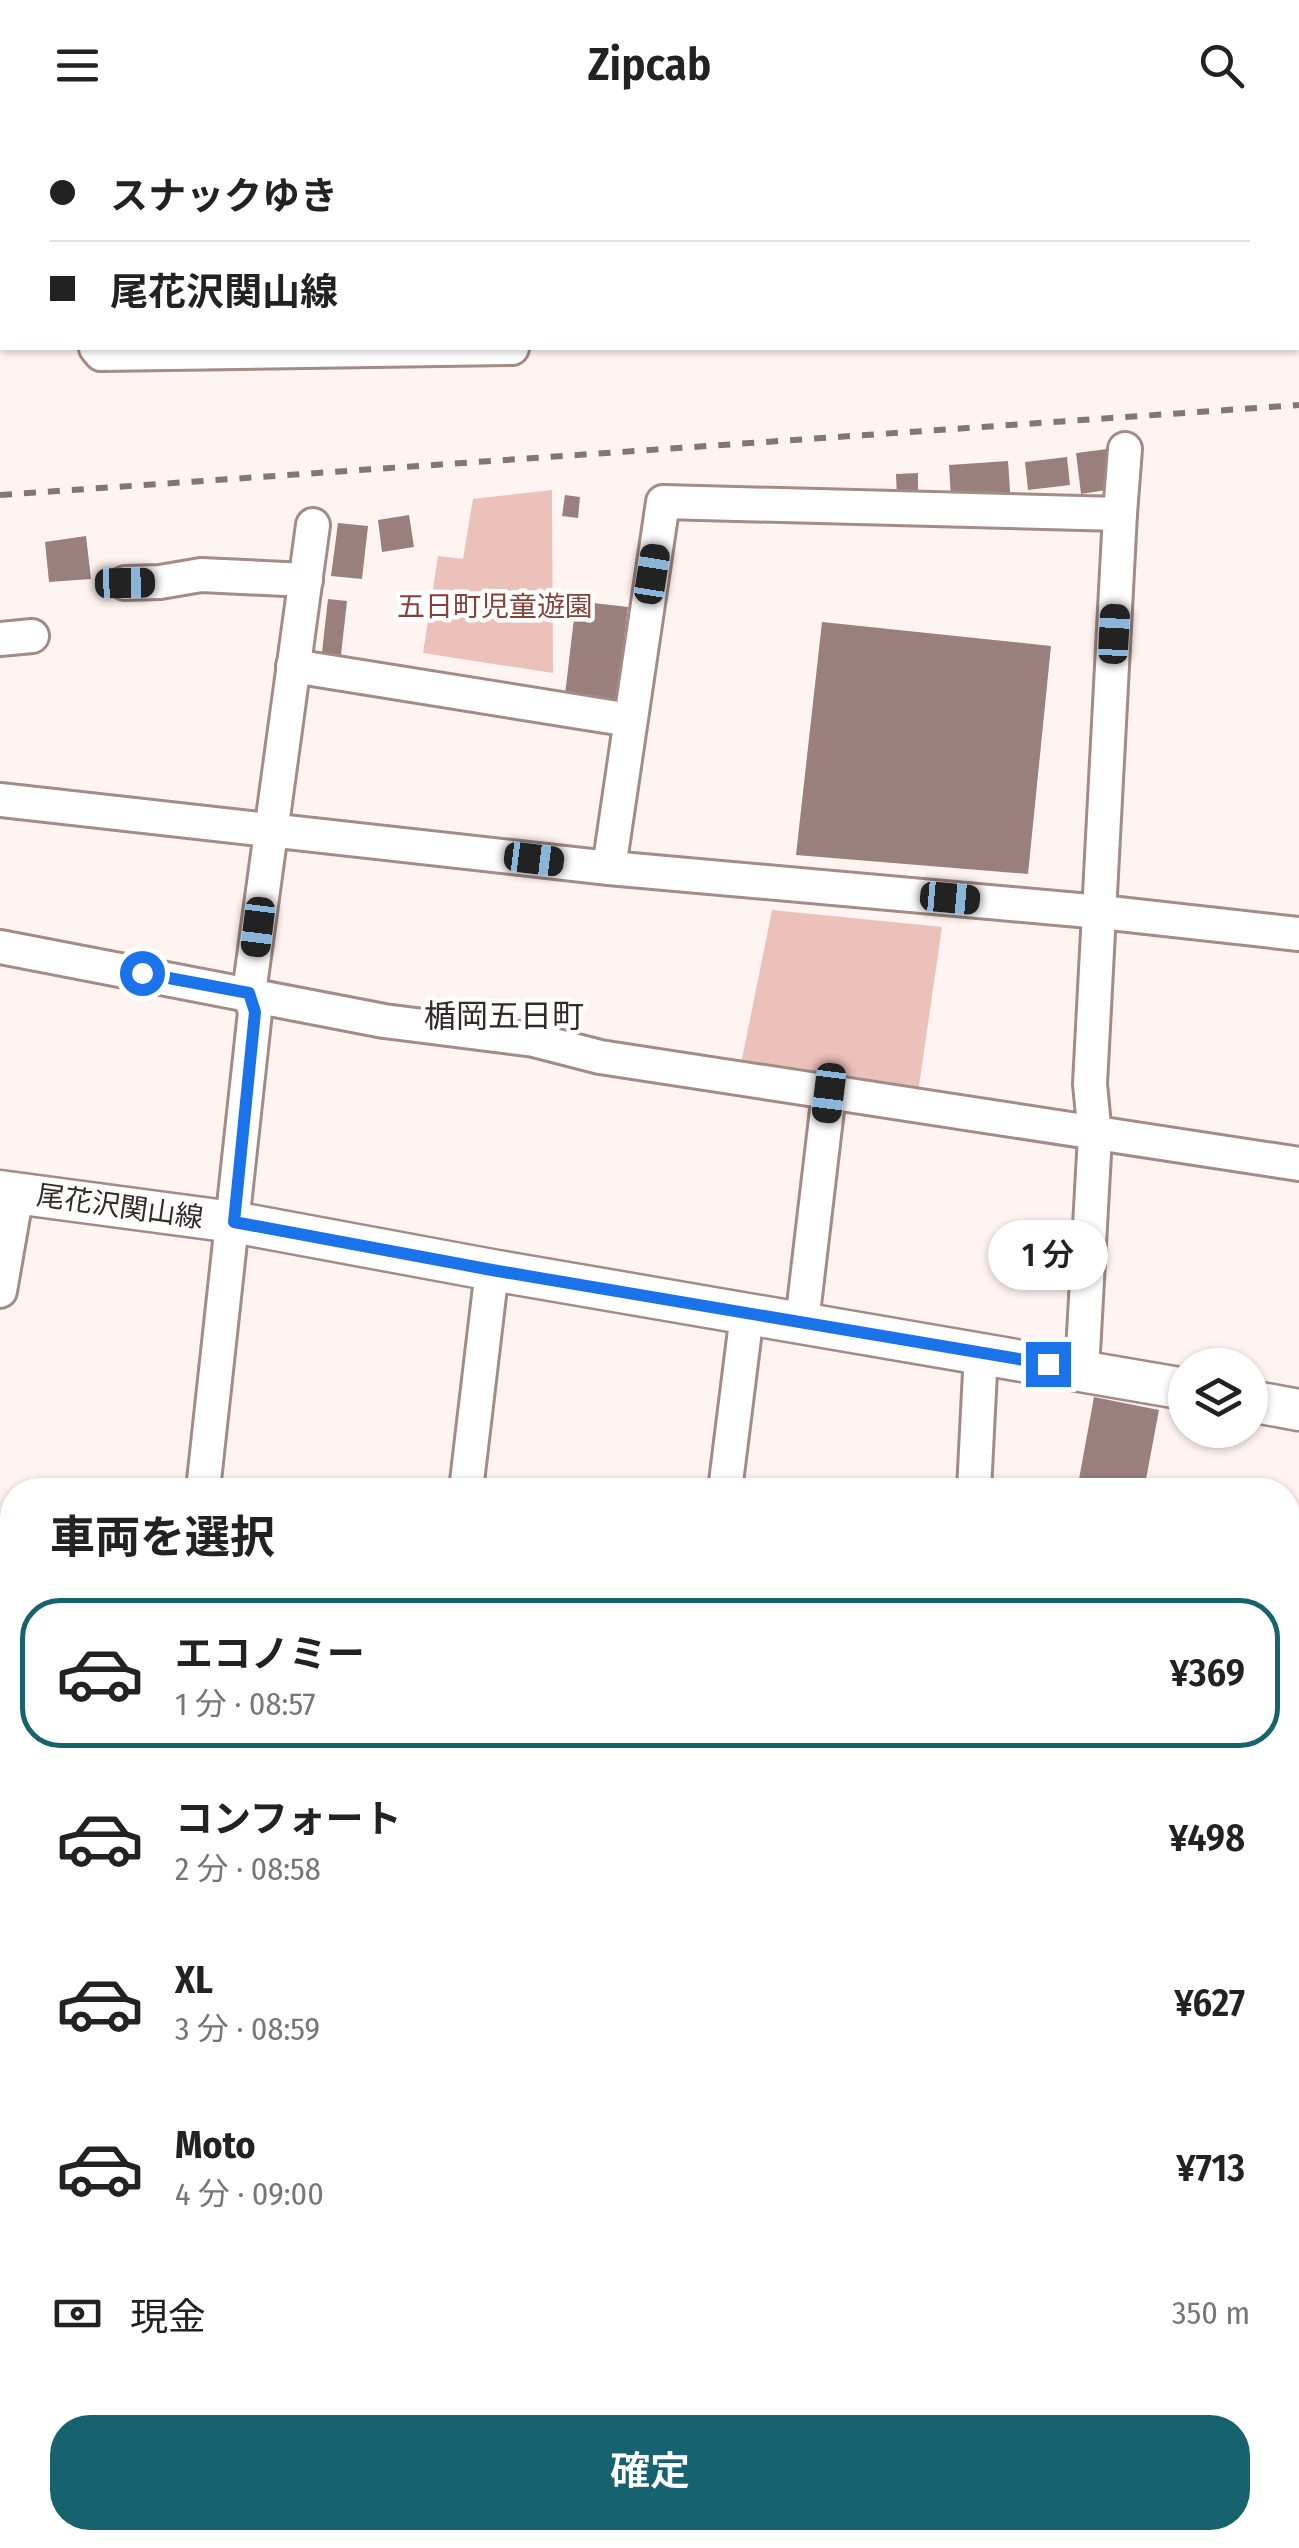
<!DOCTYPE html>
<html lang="ja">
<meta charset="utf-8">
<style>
:root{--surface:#fff;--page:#f2f2f2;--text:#222;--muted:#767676;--line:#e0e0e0;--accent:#16626e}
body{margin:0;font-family:"Fira Sans Condensed","Noto Sans JP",sans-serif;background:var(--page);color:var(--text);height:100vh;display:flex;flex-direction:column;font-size:38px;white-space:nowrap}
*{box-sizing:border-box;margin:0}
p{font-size:32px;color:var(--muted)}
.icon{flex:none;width:55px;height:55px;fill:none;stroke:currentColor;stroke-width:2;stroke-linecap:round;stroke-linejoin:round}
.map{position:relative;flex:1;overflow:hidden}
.drawer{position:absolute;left:0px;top:1348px;width:1300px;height:1072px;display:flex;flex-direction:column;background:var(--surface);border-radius:40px 40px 0 0;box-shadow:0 2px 8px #0004}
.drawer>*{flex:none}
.hud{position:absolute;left:0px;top:0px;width:1300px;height:220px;box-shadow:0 2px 8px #0004;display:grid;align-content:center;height:220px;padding:0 50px;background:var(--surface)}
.tools{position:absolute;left:1168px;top:1218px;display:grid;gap:20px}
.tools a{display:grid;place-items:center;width:100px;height:100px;border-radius:50%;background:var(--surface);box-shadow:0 2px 8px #0004;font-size:50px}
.end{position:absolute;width:45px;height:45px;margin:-22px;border:12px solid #1a73e8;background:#fff;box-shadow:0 0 0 5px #fff}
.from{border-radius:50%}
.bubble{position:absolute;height:70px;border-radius:35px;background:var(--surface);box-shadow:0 2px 8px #0004;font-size:32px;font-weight:600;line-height:70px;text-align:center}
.car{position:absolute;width:30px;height:60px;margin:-30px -15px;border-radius:12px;box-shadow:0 0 8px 2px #0007;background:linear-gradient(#222 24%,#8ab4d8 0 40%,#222 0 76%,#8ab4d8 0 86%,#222 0)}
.hud b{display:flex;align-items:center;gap:35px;height:95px;font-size:38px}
.hud b+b{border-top:2px solid var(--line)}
.hud i{width:25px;height:25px;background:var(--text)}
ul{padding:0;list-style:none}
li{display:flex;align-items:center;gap:30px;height:150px;margin:0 20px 15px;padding:0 30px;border:5px solid transparent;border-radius:40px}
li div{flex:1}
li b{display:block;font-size:38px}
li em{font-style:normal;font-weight:600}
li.active{border-color:var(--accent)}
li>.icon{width:90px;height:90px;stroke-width:1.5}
h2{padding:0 50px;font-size:45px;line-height:120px}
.pay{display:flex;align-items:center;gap:25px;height:110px;padding:0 50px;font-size:38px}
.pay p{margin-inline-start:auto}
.primary-button{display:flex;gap:20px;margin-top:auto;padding:20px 50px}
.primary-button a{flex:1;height:115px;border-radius:40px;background:var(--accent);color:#fff;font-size:40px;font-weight:600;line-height:115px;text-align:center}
header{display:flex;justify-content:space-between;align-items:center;height:130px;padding:0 50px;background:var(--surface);font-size:45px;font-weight:600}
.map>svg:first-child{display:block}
</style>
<header><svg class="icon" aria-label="menu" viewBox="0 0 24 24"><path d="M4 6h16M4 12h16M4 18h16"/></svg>Zipcab<svg class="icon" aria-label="search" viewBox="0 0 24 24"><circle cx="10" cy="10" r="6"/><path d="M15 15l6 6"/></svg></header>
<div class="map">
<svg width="1299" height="2418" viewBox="0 0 1299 2418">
<rect width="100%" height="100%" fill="#fff4f2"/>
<g fill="#ecc1b9">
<path d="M552 360 553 543 423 523 438 426 463 429 473 369Z"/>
<path d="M772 780 942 797 917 970 740 939Z"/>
</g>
<g fill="#99807c">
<path d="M1107 319 1113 359 1081 364 1076 323Z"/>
<path d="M1067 327 1070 355 1028 360 1025 332Z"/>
<path d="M1008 331 1011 375 951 368 949 335Z"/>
<path d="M918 343V370H897L896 344Z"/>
<path d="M565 365 580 367 578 388 562 386Z"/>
<path d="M409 385 414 417 382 422 378 390Z"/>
<path d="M338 393 368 396 362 449 331 446Z"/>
<path d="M86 406 91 449 49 452 45 412Z"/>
<path d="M328 469 347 471 340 534 321 531Z"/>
<path d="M576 471 628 477 616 572 565 565Z"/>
<path d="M822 492 1051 516 1028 744 796 725Z"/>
<path d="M1094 1267 1159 1280 1144 1360H1077Z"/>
</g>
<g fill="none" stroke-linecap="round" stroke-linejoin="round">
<defs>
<g id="minor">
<path d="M540 0V2"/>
<path d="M1031 0 1032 2"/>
<path d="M1147 0V2"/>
<path d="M1291 2V0"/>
<path d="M1298 77H1299"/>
<path d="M0 96H2"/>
<path d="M1298 163H1299"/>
<path d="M96 218 101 224 512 218"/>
<path d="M1120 384 1125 319"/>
<path d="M125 453 160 452 201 445 306 450"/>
<path d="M0 509 32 506"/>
<path d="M293 536 630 590"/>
<path d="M0 670 609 738 1101 782 1299 804"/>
<path d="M609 738 663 372 1120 384 1090 954 1095 1006 1082 1240"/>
<path d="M0 817 384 891 534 910 600 927 1299 1034"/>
<path d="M0 1161 17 1063"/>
<path d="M802 1192 829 963"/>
<path d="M203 1360 255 882 249 863 313 395"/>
<path d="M466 1360 492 1140"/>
<path d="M725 1360 747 1184"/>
<path d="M974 1360 981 1222"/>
<path d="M1288 1645 1299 1596"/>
<path d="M0 1984 12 1985"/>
<path d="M1288 2107 1299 2108"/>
<path d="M1288 2256 1299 2260"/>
<path d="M87 2418 88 2408"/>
<path d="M338 2418 340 2408"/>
<path d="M596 2418 597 2408"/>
<path d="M991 2418 993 2408"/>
</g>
<g id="major">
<path d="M0 1061 233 1092 492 1140 1185 1259"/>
<path d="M1250 1271 1299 1280"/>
</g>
</defs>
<use href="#minor" stroke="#a38b86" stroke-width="38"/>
<use href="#major" stroke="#a38b86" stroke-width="45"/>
<use href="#minor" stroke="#fff" stroke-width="32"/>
<use href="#major" stroke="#fff" stroke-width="40"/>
<path stroke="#827775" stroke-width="6" stroke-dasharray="12 12" stroke-linecap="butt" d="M0 365 1299 275"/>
</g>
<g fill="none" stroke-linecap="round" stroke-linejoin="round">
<path stroke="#1a73e8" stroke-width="12" d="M142 843 249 863 255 882 234 1092 492 1140 1048 1234"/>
</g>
<g text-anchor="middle" stroke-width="9" stroke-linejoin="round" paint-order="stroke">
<g font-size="28" fill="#844238" stroke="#fff">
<text x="495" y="486">五日町児童遊園</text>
</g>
<g font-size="28" fill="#342a28" stroke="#fff">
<text transform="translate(120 1076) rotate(8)" y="10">尾花沢関山線</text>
</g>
<g font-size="32" fill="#342a28" stroke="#fff">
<text x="504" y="897">楯岡五日町</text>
</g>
</g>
</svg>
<div class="tools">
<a><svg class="icon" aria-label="layers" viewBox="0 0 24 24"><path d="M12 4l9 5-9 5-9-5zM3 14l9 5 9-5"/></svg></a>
</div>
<i class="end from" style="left:142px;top:843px"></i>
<i class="end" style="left:1048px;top:1234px"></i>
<div class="bubble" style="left:988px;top:1090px;width:120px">1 分</div>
<i class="car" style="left:652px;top:444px;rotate:9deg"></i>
<i class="car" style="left:125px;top:453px;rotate:89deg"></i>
<i class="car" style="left:1114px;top:504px;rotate:3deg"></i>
<i class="car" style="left:534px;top:729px;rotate:97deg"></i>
<i class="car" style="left:950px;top:768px;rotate:95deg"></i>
<i class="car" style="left:258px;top:797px;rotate:187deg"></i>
<i class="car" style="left:829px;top:963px;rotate:187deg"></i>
<div class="hud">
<b><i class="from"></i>スナックゆき</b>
<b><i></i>尾花沢関山線</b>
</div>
<section class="drawer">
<h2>車両を選択</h2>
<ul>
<li class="active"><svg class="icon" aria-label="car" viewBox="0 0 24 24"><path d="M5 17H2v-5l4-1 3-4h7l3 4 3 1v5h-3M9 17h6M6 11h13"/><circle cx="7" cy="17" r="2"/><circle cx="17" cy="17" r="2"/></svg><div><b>エコノミー</b><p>1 分 · 08:57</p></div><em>¥369</em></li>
<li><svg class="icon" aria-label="car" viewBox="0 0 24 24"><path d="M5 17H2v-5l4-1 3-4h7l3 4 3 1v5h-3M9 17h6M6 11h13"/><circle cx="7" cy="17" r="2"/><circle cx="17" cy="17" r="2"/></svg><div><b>コンフォート</b><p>2 分 · 08:58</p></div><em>¥498</em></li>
<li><svg class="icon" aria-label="car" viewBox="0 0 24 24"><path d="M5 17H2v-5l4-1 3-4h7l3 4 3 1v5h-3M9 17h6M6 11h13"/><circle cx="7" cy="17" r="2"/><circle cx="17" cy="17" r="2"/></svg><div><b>XL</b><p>3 分 · 08:59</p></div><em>¥627</em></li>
<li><svg class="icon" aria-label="car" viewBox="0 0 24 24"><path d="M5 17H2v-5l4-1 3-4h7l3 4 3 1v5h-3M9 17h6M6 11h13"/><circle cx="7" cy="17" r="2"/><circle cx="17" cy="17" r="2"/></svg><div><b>Moto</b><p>4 分 · 09:00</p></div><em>¥713</em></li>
</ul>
<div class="pay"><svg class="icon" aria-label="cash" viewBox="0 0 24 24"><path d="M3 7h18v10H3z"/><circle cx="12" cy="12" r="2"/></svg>現金<p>350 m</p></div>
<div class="primary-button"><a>確定</a></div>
</section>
</div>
